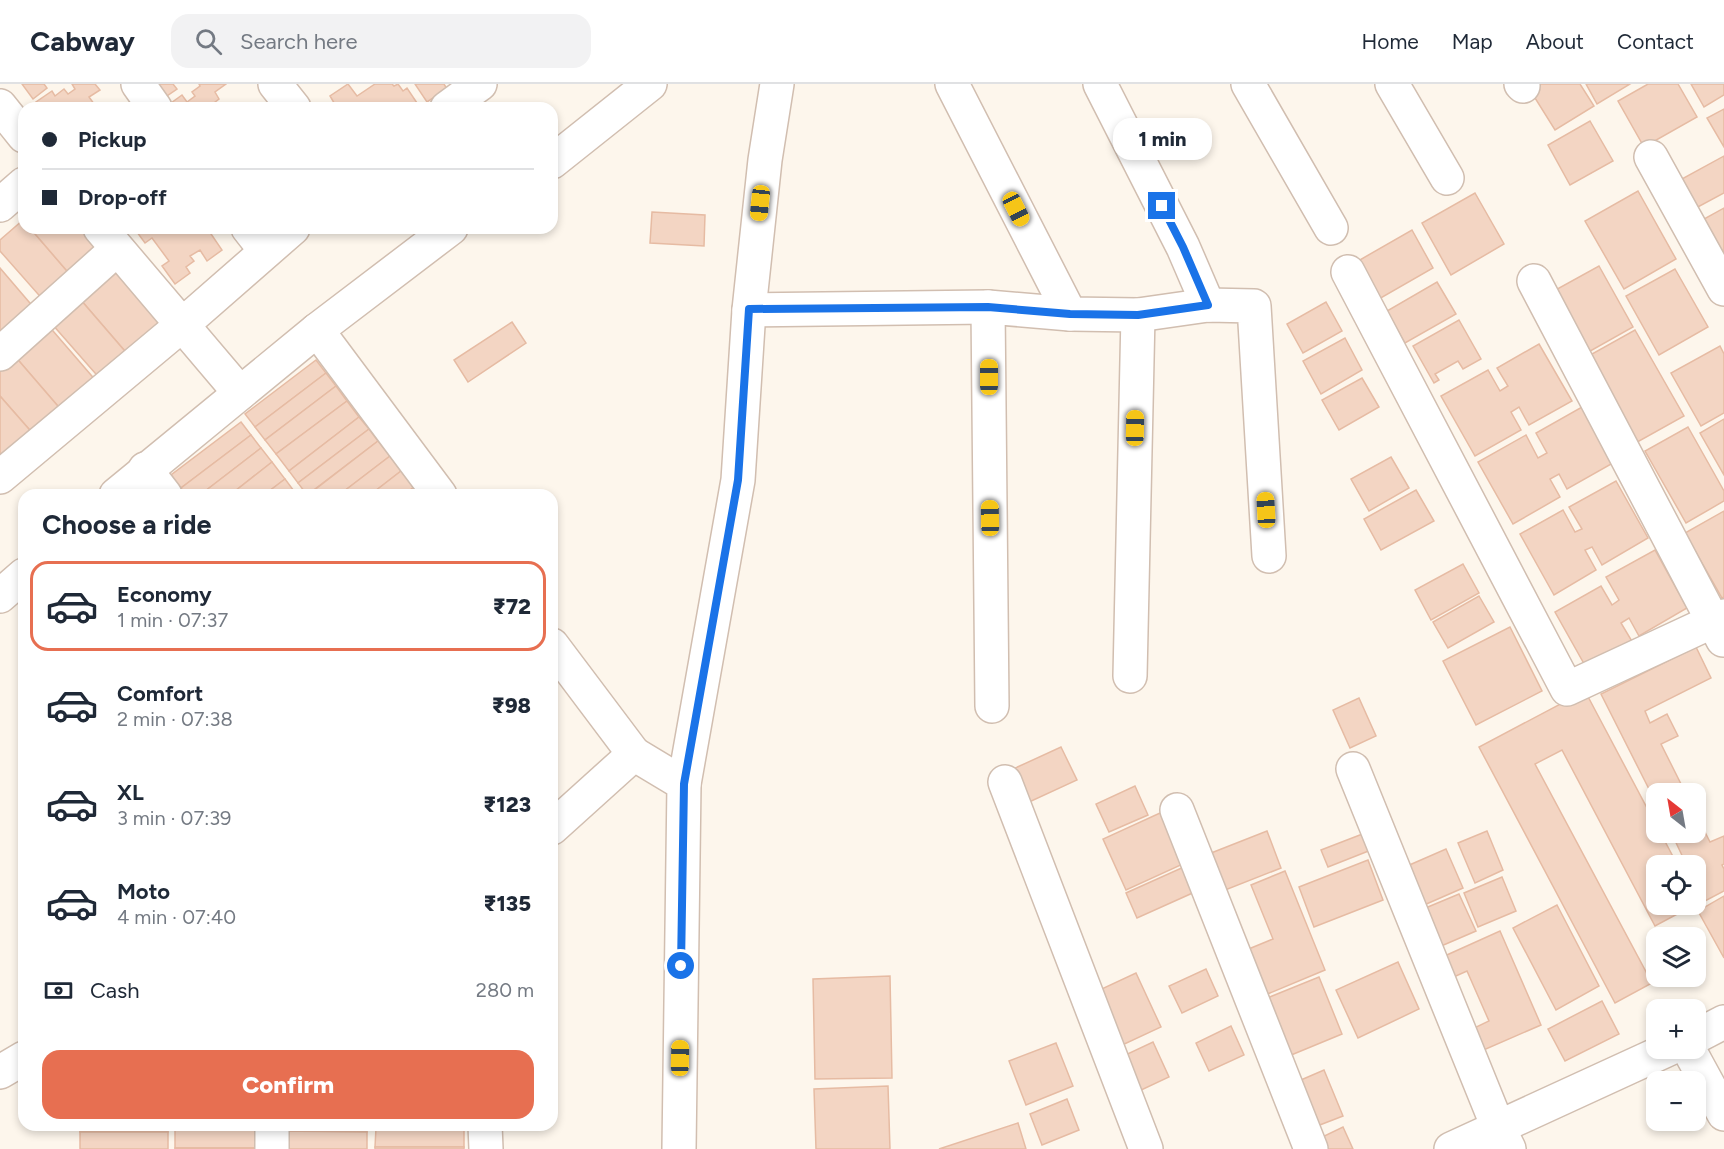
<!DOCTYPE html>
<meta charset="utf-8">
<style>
:root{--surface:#fff;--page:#f2f2f3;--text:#1f2937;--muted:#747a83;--line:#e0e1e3;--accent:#e76f51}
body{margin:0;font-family:Figtree,sans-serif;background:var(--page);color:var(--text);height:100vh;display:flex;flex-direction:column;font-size:22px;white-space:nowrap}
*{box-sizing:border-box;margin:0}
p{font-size:20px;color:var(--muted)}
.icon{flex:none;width:33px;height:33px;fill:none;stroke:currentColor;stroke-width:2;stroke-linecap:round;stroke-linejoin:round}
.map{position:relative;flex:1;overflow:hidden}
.side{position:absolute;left:18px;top:405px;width:540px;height:642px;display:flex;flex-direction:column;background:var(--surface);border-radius:18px;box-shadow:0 3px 9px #0003}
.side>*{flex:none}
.guide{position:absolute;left:18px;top:18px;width:540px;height:132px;border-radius:18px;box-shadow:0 3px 9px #0003;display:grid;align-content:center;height:132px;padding:0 24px;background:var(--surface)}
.needle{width:39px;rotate:329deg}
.tools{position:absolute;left:1646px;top:699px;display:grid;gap:12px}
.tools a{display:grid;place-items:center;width:60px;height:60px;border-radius:12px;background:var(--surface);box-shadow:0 3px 9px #0003;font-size:30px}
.end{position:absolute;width:27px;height:27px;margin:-14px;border:8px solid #1a73e8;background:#fff;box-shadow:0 0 0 3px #fff}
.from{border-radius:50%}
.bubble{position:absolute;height:42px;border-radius:18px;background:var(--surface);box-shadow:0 3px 9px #0003;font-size:20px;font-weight:800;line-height:42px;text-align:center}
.car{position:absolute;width:18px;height:36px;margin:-18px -9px;border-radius:8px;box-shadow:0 0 4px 2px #0007;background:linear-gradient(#f5c518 24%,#345 0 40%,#f5c518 0 76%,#345 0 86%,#f5c518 0)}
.guide b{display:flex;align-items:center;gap:21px;height:57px;font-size:22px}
.guide b+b{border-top:2px solid var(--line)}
.guide i{width:15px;height:15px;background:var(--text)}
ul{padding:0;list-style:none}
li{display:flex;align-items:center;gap:18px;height:90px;margin:0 12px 9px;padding:0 12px;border:3px solid transparent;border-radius:18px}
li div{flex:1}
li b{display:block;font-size:22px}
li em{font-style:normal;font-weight:800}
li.active{border-color:var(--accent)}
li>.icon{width:54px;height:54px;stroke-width:1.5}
h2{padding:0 24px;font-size:27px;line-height:72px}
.pay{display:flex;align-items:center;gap:15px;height:66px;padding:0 24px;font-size:22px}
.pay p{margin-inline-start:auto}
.primary-button{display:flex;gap:12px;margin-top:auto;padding:12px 24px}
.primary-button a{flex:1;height:69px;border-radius:18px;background:var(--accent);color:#fff;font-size:24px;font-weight:800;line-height:69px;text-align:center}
header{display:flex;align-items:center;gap:36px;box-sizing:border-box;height:84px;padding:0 30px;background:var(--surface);border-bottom:2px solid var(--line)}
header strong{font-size:28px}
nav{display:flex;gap:33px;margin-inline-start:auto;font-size:21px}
.search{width:420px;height:54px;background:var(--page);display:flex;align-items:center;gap:15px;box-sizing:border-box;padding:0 21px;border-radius:18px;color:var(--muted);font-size:22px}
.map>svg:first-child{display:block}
</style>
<header>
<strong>Cabway</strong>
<div class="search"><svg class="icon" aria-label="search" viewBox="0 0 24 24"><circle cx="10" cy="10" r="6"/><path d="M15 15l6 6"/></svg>Search here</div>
<nav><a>Home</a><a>Map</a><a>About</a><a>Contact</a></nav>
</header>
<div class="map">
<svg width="1724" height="1065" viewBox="0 0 1724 1065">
<rect width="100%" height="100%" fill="#fdf6ec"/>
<g fill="#f3d5c3" stroke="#e6bba3" stroke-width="1.5">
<path d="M22 0H44L47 4 33 15Z"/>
<path d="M72 0H95L100 6 89 13 97 24H40L36 18 52 7 55 12 64 5 68 10 75 5Z"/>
<path d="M149 0H173L177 5 161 16Z"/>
<path d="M199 0H226L215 8 219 15 210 22 211 24H168L167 22 182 11 187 18 195 12 192 8 200 2Z"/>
<path d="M348 0 357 12 375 0H392L394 2 398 0 403 7 407 4 419 22 417 24H397L395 21 392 24H351L349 22 345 24H337L330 12Z"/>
<path d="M415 0H444L447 5 427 18Z"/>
<path d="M1539 0H1580L1594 22 1555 46 1530 6Z"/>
<path d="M1586 0H1630L1597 20Z"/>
<path d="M1648 0H1678L1697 33 1644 63 1618 17Z"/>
<path d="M1691 0H1724V11L1704 23Z"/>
<path d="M1724 25V63L1707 34Z"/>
<path d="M1590 37 1613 77 1570 101 1548 61Z"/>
<path d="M1724 72V109L1696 124 1680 96Z"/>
<path d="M1638 107 1676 175 1624 205 1585 137Z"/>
<path d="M1475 109 1504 160 1451 191 1422 139Z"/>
<path d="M1724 124V171L1704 135Z"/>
<path d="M652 128 705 131 704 162 650 159Z"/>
<path d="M23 136 24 144H30L73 194 45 218 0 167V156Z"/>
<path d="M30 144H82L102 166 73 194Z"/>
<path d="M134 144H195L198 148 207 144 222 166 207 177 200 166 190 172 194 177 186 183 190 189 175 200 162 182 169 177 152 154 145 159Z"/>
<path d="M1412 146 1433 184 1379 215 1358 177Z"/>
<path d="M1599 182 1633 243 1585 270 1550 209Z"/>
<path d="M0 184 35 225 0 254Z"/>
<path d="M1675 185 1708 243 1659 271 1626 212Z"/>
<path d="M115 186 165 244 130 273 80 215Z"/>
<path d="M1437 198 1456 230 1405 259 1387 227Z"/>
<path d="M80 215 130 273 102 297 52 240Z"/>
<path d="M1326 218 1342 247 1303 269 1287 240Z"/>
<path d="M1459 236 1481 275 1463 285 1458 277 1435 290 1439 296 1434 299 1413 262Z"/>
<path d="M512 238 526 259 468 298 454 276Z"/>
<path d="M47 240 97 298 63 328 13 270Z"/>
<path d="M1635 246 1684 332 1632 361 1583 275Z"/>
<path d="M1345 254 1362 286 1321 310 1303 277Z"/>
<path d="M1539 260 1572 317 1529 341 1519 323 1511 328 1521 346 1475 372 1441 312 1488 286 1500 307 1508 302 1497 284Z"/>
<path d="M1720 262 1724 270V329L1701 342 1671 289Z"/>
<path d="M13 270 63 328 35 352 0 312V281Z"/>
<path d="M316 276 326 289 255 343 245 330Z"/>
<path d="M326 289 336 302 265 356 255 343Z"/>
<path d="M1362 294 1379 323 1339 346 1322 316Z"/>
<path d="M336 302 347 317 276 370 265 356Z"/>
<path d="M0 312 35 352 0 382Z"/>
<path d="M347 317 359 333 289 387 276 370Z"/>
<path d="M1582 323 1613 379 1567 405 1559 390 1550 395 1560 413 1513 440 1478 378 1526 351 1538 374 1547 369 1536 349Z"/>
<path d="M359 333 369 345 298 399 289 387Z"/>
<path d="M1724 335V391L1700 349Z"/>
<path d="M241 338 251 351 181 404 171 391Z"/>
<path d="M1688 343 1724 407V417L1686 439 1645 367Z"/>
<path d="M369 345 378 357 307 411 298 399Z"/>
<path d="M251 351 261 364 200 411H186L181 404Z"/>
<path d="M378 357 390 372 339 411H308Z"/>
<path d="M261 364 272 378 230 411H200Z"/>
<path d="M390 372 401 387 370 411H339Z"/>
<path d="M1391 373 1409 404 1369 427 1351 395Z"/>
<path d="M272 378 285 395 264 411H230Z"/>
<path d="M401 387 414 403 404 411H370Z"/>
<path d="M285 395 294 407 289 411H264Z"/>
<path d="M1616 397 1648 454 1602 481 1592 463 1585 466 1596 486 1554 511 1520 450 1563 426 1575 448 1582 445 1569 423Z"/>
<path d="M414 403 419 411H404Z"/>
<path d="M1416 406 1434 437 1381 466 1364 435Z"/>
<path d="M1724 427V513L1722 514 1685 449Z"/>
<path d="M1655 466 1687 524 1639 552 1629 534 1621 539 1633 559 1587 585 1555 528 1601 502 1612 521 1619 516 1606 493Z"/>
<path d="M1463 480 1479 509 1431 536 1415 506Z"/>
<path d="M1479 512 1494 538 1448 564 1433 538Z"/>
<path d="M1510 543 1542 607 1476 641 1443 577Z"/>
<path d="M1696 563 1711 594 1645 627 1650 639 1667 630 1678 652 1661 660 1686 710H1656V719L1601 610Z"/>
<path d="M1585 607 1656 741V748H1660L1678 782H1656V820H1695V814L1698 819 1655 842 1562 666 1535 680 1652 899 1615 919 1479 663Z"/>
<path d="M1359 614 1376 652 1350 664 1333 626Z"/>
<path d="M1061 663 1077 696 1027 719 1011 686Z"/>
<path d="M1135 702 1148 731 1109 748 1096 720Z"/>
<path d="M1695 728 1710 758 1724 752V780L1722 781 1724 785V807L1705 817 1695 797V782H1687L1671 748H1695Z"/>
<path d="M1160 729 1183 780 1126 806 1103 755Z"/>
<path d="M1267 747 1281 784 1215 810 1201 773Z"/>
<path d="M1487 747 1503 786 1475 799 1458 759Z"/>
<path d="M1365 749 1371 766 1328 783 1321 766Z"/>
<path d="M1446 765 1463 804 1415 825 1398 786Z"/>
<path d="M1368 776 1383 816 1314 843 1299 803Z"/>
<path d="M1186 782 1197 807 1137 834 1126 809Z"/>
<path d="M1285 787 1325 886 1258 914 1239 869 1273 855 1251 801Z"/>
<path d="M1502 793 1516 827 1478 843 1464 809Z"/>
<path d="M1459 810 1476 847 1432 866 1416 828Z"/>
<path d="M1724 812V874L1698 827Z"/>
<path d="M1557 821 1599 902 1556 926 1513 844Z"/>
<path d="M1500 847 1541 941 1479 968 1470 946 1489 937 1467 887 1447 896 1438 875Z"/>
<path d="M1398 878 1419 925 1358 954 1336 906Z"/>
<path d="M1206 885 1218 912 1182 929 1169 902Z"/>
<path d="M1136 889 1161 943 1118 963 1093 909Z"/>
<path d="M890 892 892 994 815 995 813 895Z"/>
<path d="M1319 893 1342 950 1284 974 1260 917Z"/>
<path d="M1602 917 1619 950 1565 977 1548 945Z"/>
<path d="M1231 942 1244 971 1209 987 1196 959Z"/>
<path d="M1153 958 1169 993 1137 1008 1121 973Z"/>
<path d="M1056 959 1073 1002 1026 1021 1009 977Z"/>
<path d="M1324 986 1343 1032 1312 1044 1294 999Z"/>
<path d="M888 1002 890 1065H816L814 1005Z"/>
<path d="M1067 1015 1079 1046 1042 1061 1030 1030Z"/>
<path d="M1018 1039 1026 1065H939Z"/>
<rect x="80" y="1041" width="88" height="7"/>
<path d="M176 1041H264V1045H175Z"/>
<path d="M279 1041H367V1048L279 1047Z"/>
<rect x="376" y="1041" width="88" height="3"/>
<path d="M1343 1043 1353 1065H1323L1318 1055Z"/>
<path d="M376 1044H464V1063H375Z"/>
<rect x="175" y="1045" width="89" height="19"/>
<path d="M279 1047 367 1048V1065H279Z"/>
<rect x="80" y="1048" width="88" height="17"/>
<rect x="375" y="1063" width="89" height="2"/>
<rect x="175" y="1064" width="89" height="1"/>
</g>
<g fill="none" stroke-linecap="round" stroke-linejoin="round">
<defs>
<g id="minor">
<path d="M138 0 155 24"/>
<path d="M275 0 294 24"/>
<path d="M952 0 1070 230"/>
<path d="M1100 0 1183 163 1208 221"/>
<path d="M1248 0 1331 144"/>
<path d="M1392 0 1447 94"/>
<path d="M1521 0 1523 2"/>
<path d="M0 22 24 52"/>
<path d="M447 24 480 0"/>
<path d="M1651 73 1724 205"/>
<path d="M0 121 24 100"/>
<path d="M100 144 240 309"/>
<path d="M248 144 266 167"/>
<path d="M1348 188 1567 605 1724 532"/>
<path d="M1534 197 1723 556"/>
<path d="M749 226 988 223"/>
<path d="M317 246 440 411"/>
<path d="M0 270 117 165"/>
<path d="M145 385 165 411"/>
<path d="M0 393 182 241 293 144"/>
<path d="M552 561 634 670"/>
<path d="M1130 592 1138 231"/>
<path d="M992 622 988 223 1070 230 1138 231 1208 221 1254 222 1269 472"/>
<path d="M1353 685 1498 1043 1509 1065"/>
<path d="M1005 698 1146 1065"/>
<path d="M684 700 738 396 749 226 765 76 777 0"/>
<path d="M1177 726 1311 1065"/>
<path d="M552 744 634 670 684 700 679 1065"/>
<path d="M0 988 24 974"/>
<path d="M272 1041V1065"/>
<path d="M485 1041 486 1065"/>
</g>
<g id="tertiary">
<path d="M552 78 650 0"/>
<path d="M116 411 317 246 451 144"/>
<path d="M0 512 24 491"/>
<path d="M1695 953 1724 938"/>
<path d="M1688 964 1724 1030"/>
<path d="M1451 1065 1671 964"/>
</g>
</defs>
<use href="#minor" stroke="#d1beb0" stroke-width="36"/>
<use href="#tertiary" stroke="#d1beb0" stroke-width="36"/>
<use href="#minor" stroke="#fff" stroke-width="33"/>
<use href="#tertiary" stroke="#fff" stroke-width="33"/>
</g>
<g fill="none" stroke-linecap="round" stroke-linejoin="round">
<path stroke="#1a73e8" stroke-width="8" d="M681 882 684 700 738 396 749 225 988 223 1070 230 1138 231 1208 221 1183 163 1162 122"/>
</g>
</svg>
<div class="tools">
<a><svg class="needle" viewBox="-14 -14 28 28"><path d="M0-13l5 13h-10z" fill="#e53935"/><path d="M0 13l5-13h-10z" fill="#747a83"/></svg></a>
<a><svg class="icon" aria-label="locate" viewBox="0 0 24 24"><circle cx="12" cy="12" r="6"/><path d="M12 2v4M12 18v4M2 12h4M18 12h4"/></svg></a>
<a><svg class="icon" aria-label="layers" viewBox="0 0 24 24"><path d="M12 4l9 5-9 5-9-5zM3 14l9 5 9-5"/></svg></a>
<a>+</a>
<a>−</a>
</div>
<i class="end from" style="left:681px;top:882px"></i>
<i class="end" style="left:1162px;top:122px"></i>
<div class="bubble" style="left:1113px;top:34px;width:99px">1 min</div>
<i class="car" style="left:760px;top:119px;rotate:186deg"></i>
<i class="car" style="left:1016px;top:125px;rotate:153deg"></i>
<i class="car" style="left:989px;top:293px;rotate:0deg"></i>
<i class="car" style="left:1135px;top:344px;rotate:1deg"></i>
<i class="car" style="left:1266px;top:426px;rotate:357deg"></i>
<i class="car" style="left:990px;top:434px;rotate:359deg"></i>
<i class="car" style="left:680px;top:974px;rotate:1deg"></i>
<div class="guide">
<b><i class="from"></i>Pickup</b>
<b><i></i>Drop-off</b>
</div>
<section class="side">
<h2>Choose a ride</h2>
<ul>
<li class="active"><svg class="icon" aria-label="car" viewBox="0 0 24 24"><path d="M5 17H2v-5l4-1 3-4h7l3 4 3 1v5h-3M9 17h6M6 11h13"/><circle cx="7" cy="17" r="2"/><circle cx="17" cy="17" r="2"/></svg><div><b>Economy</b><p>1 min · 07:37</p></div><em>₹72</em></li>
<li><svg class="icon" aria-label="car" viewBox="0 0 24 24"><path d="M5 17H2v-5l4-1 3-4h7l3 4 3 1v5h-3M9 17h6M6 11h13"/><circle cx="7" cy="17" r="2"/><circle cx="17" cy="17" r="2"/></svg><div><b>Comfort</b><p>2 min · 07:38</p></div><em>₹98</em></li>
<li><svg class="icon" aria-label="car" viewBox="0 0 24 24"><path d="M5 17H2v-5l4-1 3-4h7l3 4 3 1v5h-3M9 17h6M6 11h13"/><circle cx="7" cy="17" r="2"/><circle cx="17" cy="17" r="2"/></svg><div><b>XL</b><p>3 min · 07:39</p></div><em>₹123</em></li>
<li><svg class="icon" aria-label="car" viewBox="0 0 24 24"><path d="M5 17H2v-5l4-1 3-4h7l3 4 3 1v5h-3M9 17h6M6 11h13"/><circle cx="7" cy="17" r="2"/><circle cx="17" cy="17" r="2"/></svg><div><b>Moto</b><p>4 min · 07:40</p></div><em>₹135</em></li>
</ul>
<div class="pay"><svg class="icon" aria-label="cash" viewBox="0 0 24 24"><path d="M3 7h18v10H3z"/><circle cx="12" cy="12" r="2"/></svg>Cash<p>280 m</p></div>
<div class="primary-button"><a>Confirm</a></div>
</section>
</div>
